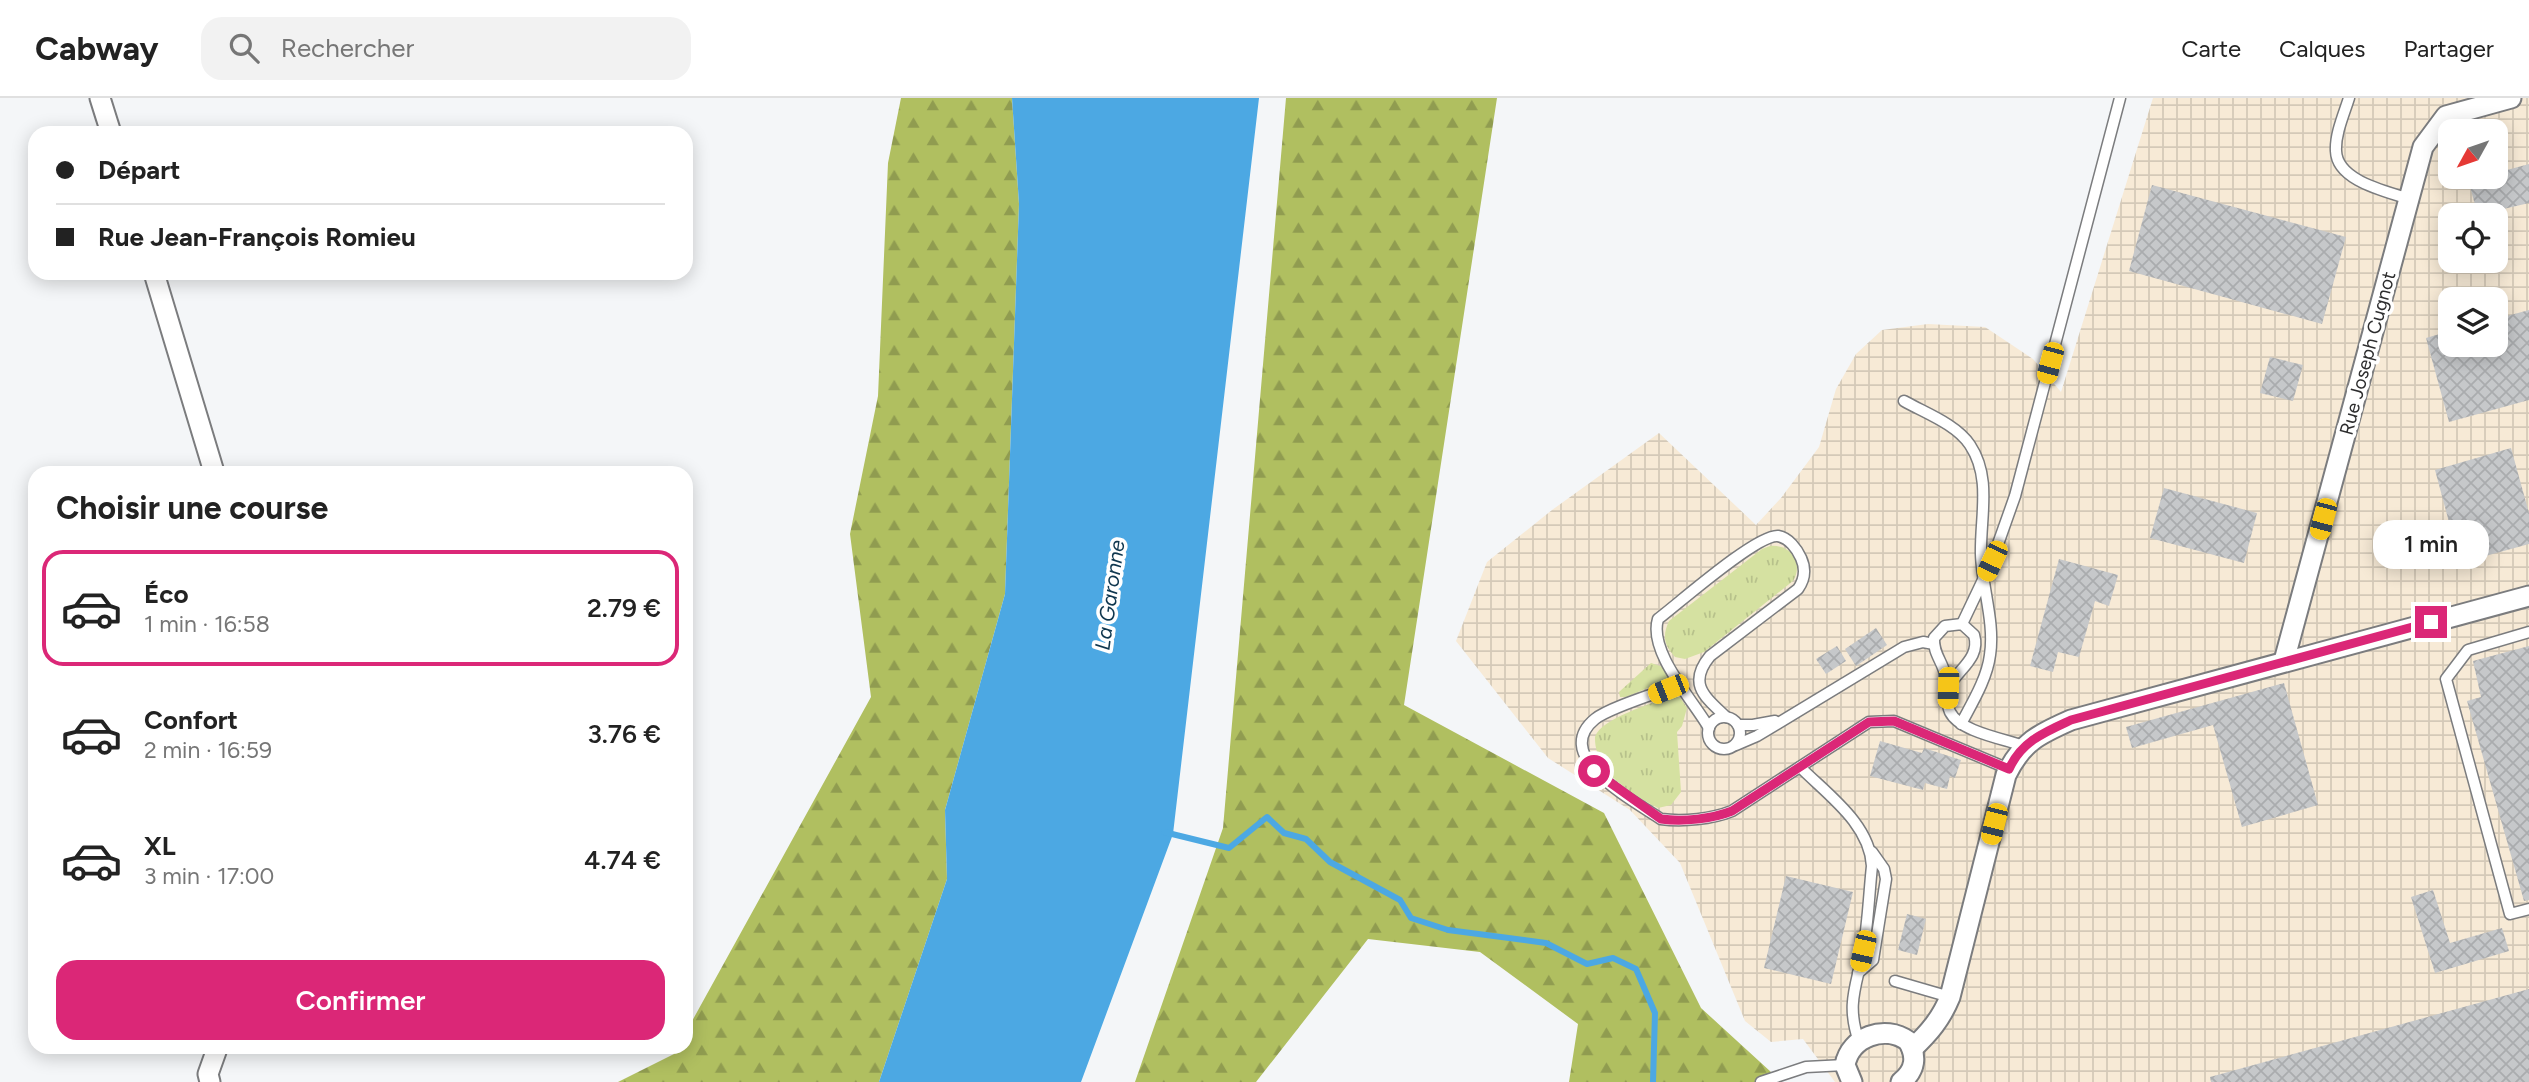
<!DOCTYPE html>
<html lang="fr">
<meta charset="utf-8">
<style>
:root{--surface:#fff;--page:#f2f2f2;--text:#222;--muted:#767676;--line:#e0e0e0;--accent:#db2777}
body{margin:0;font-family:Figtree,sans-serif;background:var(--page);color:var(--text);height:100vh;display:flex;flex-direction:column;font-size:26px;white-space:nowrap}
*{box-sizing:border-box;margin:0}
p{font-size:23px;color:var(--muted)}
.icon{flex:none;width:38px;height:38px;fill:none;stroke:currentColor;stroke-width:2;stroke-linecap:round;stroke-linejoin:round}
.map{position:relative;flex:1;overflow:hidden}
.side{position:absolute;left:28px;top:368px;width:665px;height:588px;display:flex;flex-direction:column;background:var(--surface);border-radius:21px;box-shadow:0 4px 18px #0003}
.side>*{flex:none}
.banner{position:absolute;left:28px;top:28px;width:665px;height:154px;border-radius:21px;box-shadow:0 4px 18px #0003;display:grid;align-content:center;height:154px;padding:0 28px;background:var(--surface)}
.needle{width:46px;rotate:230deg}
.tools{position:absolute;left:2438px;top:21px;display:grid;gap:14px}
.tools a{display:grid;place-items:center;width:70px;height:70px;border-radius:14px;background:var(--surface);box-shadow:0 4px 18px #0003;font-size:35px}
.end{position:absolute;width:32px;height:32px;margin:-16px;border:9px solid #db2777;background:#fff;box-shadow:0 0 0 4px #fff}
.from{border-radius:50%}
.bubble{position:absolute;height:49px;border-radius:21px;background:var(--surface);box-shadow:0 4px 18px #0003;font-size:23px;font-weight:600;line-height:49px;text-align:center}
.car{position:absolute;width:21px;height:42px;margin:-21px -10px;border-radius:9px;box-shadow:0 0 5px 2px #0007;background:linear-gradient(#f5c518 24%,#345 0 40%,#f5c518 0 76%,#345 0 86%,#f5c518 0)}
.banner b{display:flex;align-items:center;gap:24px;height:66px;font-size:26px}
.banner b+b{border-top:2px solid var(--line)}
.banner i{width:18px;height:18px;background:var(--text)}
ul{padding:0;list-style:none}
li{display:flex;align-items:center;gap:21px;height:116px;margin:0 14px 10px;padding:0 14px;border:4px solid transparent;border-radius:21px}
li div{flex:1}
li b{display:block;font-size:26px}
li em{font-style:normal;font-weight:600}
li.active{border-color:var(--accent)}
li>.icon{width:63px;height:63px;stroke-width:1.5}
h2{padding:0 28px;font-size:32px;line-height:84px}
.button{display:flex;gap:14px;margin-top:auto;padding:14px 28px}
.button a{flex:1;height:80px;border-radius:21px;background:var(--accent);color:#fff;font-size:28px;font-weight:600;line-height:80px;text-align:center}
header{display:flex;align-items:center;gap:42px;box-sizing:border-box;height:98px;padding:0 35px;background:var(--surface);border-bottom:2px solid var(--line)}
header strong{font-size:33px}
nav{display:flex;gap:38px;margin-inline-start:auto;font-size:24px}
.search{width:490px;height:63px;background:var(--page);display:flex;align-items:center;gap:18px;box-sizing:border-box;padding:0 24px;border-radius:21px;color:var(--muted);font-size:26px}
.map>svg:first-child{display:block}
</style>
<header>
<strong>Cabway</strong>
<div class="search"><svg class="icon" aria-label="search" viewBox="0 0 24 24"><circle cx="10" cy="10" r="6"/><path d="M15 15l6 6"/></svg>Rechercher</div>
<nav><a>Carte</a><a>Calques</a><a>Partager</a></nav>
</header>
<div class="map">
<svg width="2529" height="984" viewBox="0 0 2529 984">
<defs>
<pattern id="industrial-grid" width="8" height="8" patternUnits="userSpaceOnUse" patternTransform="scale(1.75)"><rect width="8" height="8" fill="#f7ead6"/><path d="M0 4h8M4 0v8" fill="none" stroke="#d4c9b8"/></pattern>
<pattern id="grass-tufts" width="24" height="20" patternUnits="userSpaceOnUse" patternTransform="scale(1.75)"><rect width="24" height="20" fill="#d5e1a1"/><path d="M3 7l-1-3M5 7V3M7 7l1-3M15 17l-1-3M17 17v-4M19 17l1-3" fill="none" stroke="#b7c18b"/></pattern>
<pattern id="forest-firs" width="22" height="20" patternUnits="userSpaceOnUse" patternTransform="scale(1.75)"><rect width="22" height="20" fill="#b0bf60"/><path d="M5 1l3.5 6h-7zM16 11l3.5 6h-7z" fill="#909c50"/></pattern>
<pattern id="building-cross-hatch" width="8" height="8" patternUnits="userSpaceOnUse" patternTransform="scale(1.75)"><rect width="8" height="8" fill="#c6c8ca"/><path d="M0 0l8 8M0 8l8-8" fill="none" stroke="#aaacae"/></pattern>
</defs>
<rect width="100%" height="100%" fill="#f4f6f8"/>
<path fill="url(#industrial-grid)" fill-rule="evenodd" d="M2153 0H2529V984H1835L1803 941 1771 944 1745 923 1680 765 1630 712 1548 660 1456 543 1487 464 1552 412 1659 335 1756 427 1781 400 1819 349 1836 291 1856 256 1882 232 1928 226 1985 229 2033 261 2061 294ZM2450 33H2496V79H2450ZM2450 117H2496V163H2450ZM2450 201H2496V247H2450Z"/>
<g fill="url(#grass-tufts)">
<path d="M1770 448C1791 446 1804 465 1793 483L1704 554 1685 561 1675 559C1664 547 1662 538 1669 523L1762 451Z"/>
<path d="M1651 565 1663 569 1669 577 1667 582 1626 599H1620L1619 594Z"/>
<path d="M1671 598 1680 599 1687 610 1682 628 1677 634 1681 694 1671 707 1658 710C1632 696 1594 674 1595 639 1601 620 1652 606 1671 598Z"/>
</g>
<g fill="url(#forest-firs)">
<path d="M901 0H1012L1019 106 1005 496 945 712 947 781 879 984H618L674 956 678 949 686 948V934L871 599 850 436 878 298 888 65Z"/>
<path d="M1286 0H1497L1404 607 1604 715 1701 910 1782 984H1569L1578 926 1480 854 1368 841 1256 984H1135L1223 730Z"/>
</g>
<path fill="#4ca8e3" d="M1012 0H1259L1173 736 1081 984H879L947 781 945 712 1005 496 1019 106Z"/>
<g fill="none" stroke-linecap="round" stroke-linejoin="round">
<path stroke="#4ca8e3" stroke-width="6" d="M1164 734 1229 750 1267 719 1284 735 1306 741 1330 764 1400 802 1411 820 1448 832 1546 845 1587 866 1613 860 1636 871 1655 915 1653 984"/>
</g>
<g fill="url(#building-cross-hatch)">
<path d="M2529 66V105L2478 117 2468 82 2481 79H2496V75Z"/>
<path d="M2152 87 2346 139 2322 226 2129 173Z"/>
<path d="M2529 212V302L2449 324 2426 240 2450 233V247H2496V221Z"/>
<path d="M2270 259 2303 267 2293 303 2260 295Z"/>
<path d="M2511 350 2529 415V446L2460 465 2435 372Z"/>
<path d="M2164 390 2257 415 2244 465 2150 440Z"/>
<path d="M2059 461 2118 477 2109 508 2095 503 2079 559 2058 554 2053 574 2030 568Z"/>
<path d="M1876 530 1887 547 1856 568 1845 551Z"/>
<path d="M1837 548 1846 563 1826 576 1816 561Z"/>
<path d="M2529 548V802L2524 803 2467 603 2481 599 2473 563Z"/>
<path d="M2284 585 2318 707 2242 729 2213 627 2132 650 2126 629Z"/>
<path d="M1880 643 1922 655 1924 650 1961 662 1955 680 1950 678 1947 691 1925 685 1923 692 1870 678Z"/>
<path d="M1786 778 1853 794 1831 886 1764 870Z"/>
<path d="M2433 792 2450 845 2502 830 2509 853 2435 875 2411 799Z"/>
<path d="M1907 816 1926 821 1917 857 1898 852Z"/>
<path d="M2529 891V984H2211L2210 979Z"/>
</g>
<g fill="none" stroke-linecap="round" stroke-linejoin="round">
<defs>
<g id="lane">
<path d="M2349 0C2344 16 2335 36 2336 53 2337 83 2386 93 2409 101"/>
<path d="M1904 303C1925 315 1956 326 1970 347 1992 380 1980 419 1981 456 1982 490 1995 524 1990 557 1987 581 1972 605 1961 626"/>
<path d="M1962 526 1992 463 2015 398 2120 0"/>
<path d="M2529 534 2468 552 2446 581 2510 816 2529 811"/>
<path d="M1681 586C1661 594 1610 609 1595 621 1549 659 1636 704 1661 721 1683 724 1712 721 1732 713L1869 624 1894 623 2009 671"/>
<path d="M1948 590C1958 571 1981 560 1974 537L1962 526 1945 528 1934 540C1933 555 1942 563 1945 576 1948 588 1945 603 1950 614 1960 634 2005 641 2024 648"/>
<circle cx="1724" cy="635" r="16"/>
<path d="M1738 627H1753L1775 623"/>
<path d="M1709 630C1693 602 1648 554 1658 521 1678 506 1757 436 1778 438 1789 440 1797 451 1801 460 1806 471 1805 481 1798 491L1710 558C1687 586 1705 599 1726 619"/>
<path d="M1736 647 1757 638 1904 549 1923 544 1934 546"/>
<path d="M1800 669C1828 697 1870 726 1872 768 1869 796 1868 826 1863 854 1856 890 1846 906 1859 944"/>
<path d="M1858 875 1873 862 1886 781 1884 771 1872 754"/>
<path d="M1895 883 1950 899"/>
<path d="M1761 984 1806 969 1845 967"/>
</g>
<g id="street">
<path d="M100 0 111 35"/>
<path d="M154 175 214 374"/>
<path d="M2284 563 2423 49 2446 18 2511 0"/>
<path d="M1912 951C1929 935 1941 921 1950 899L2006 677C2022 644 2039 636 2071 622L2529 498"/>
<path d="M210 984 208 976 218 948"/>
<path d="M1852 984 1845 967C1850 939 1885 926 1908 943 1917 958 1916 972 1901 984"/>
</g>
</defs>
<use href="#lane" stroke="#7b7c7e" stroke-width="13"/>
<use href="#street" stroke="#7b7c7e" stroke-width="23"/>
<use href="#lane" stroke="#fff" stroke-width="10"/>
<use href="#street" stroke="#fff" stroke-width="19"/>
</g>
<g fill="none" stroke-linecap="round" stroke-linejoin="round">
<path stroke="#db2777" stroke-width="9" d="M1594 673 1661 721C1683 724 1712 721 1732 713L1869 624 1894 623 2009 671C2022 643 2045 634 2071 622L2431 524"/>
</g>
<g text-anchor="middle" stroke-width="7" stroke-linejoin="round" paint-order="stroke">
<g font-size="19" fill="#2d2d2e" stroke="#fff">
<text transform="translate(2367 255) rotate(-75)" y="7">Rue Joseph Cugnot</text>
</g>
<g font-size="21" font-style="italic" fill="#0f374f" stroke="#fff">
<text transform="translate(1110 497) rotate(-82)" y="7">La Garonne</text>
</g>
</g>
</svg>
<div class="tools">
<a><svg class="needle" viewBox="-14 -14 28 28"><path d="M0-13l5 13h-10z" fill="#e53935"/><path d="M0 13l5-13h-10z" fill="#767676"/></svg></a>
<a><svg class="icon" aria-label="locate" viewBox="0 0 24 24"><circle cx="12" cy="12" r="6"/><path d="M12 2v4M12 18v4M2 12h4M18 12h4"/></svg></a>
<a><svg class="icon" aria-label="layers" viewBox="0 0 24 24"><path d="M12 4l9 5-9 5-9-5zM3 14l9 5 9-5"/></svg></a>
</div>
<i class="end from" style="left:1594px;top:673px"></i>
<i class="end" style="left:2431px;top:524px"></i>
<div class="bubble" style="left:2373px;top:422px;width:116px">1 min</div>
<i class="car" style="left:2050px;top:265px;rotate:195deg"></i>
<i class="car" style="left:2323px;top:421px;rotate:195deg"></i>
<i class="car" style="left:1992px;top:463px;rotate:205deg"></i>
<i class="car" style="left:1948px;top:590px;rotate:182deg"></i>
<i class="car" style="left:1668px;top:591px;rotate:248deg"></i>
<i class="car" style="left:1994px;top:726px;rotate:194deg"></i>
<i class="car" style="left:1863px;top:853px;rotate:193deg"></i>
<div class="banner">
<b><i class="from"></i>Départ</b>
<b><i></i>Rue Jean-François Romieu</b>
</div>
<section class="side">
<h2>Choisir une course</h2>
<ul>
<li class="active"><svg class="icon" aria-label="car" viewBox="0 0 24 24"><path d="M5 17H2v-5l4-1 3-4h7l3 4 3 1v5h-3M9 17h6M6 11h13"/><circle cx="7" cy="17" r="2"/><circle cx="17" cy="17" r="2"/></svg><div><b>Éco</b><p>1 min · 16:58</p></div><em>2.79 €</em></li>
<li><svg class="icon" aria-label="car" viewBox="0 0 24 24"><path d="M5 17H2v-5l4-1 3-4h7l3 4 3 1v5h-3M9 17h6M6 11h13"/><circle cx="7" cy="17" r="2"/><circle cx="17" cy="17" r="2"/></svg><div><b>Confort</b><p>2 min · 16:59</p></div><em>3.76 €</em></li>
<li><svg class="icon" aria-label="car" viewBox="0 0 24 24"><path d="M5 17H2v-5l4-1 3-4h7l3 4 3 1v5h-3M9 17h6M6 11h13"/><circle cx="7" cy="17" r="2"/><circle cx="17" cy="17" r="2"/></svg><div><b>XL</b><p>3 min · 17:00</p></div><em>4.74 €</em></li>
</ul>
<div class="button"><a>Confirmer</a></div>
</section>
</div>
